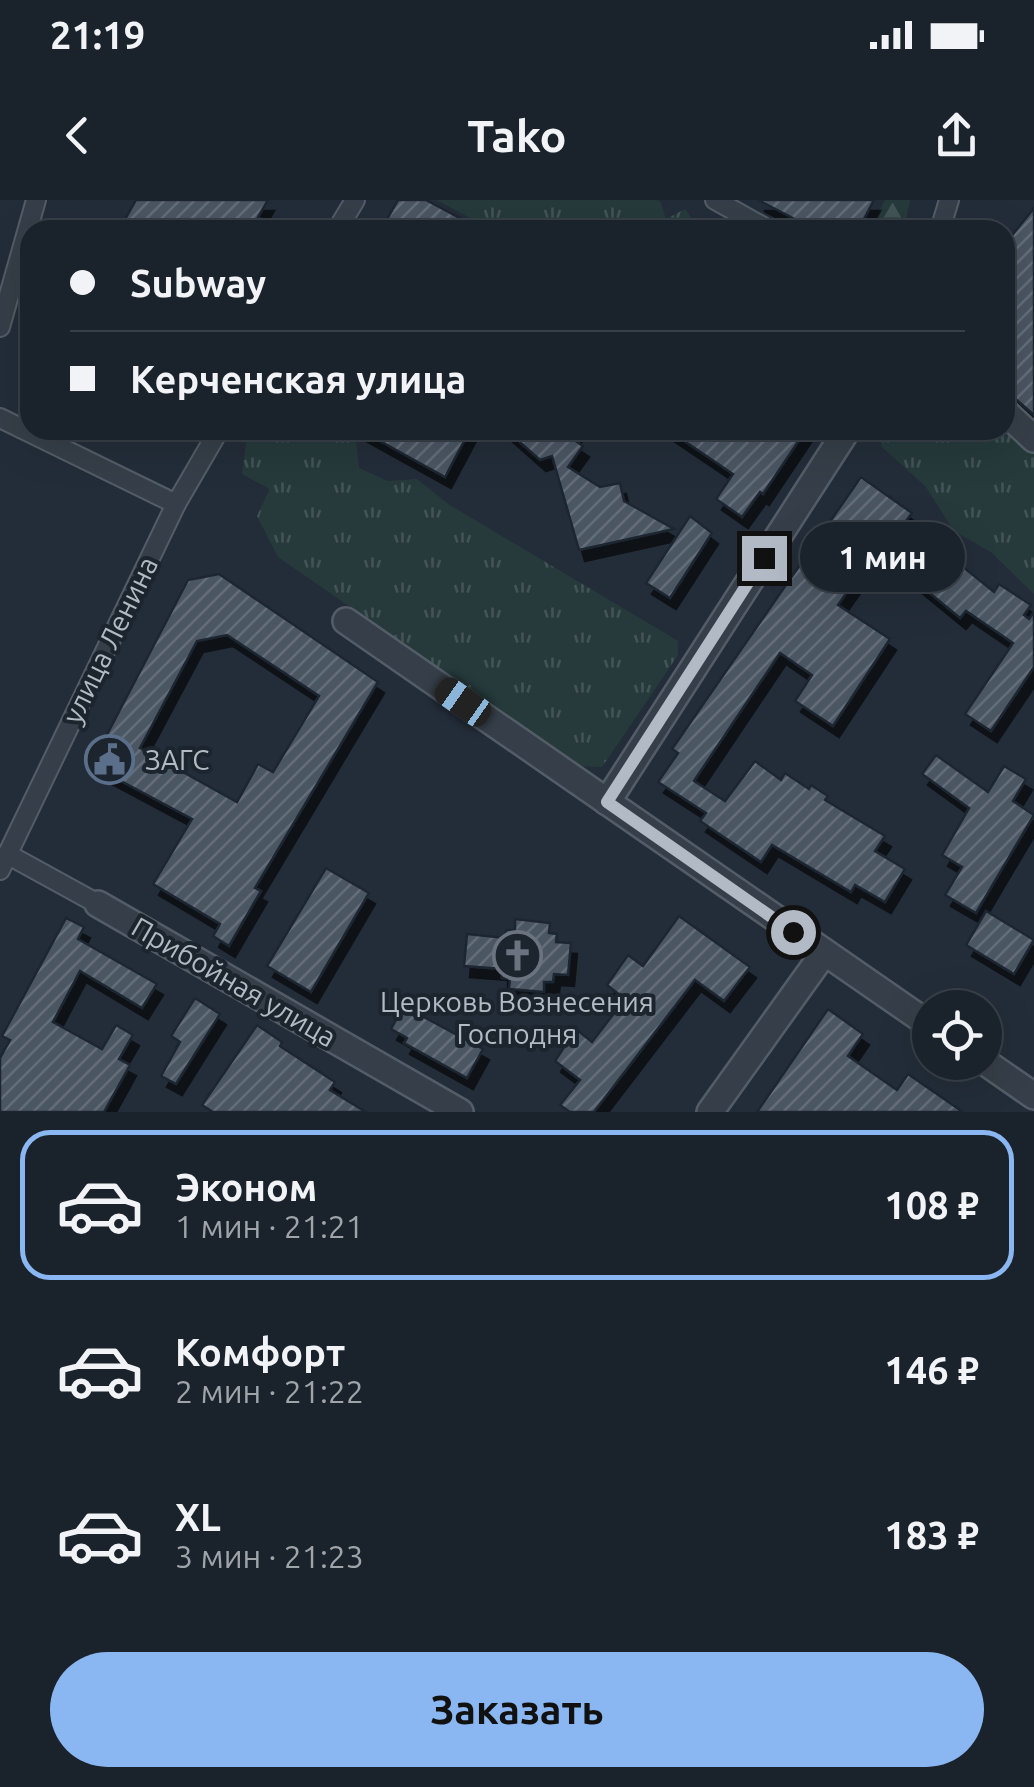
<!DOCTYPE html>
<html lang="ru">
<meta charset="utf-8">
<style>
:root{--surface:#1a222b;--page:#232a33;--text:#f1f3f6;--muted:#9fa4a9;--line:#383f47;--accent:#8ab7f1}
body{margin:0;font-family:Ubuntu,sans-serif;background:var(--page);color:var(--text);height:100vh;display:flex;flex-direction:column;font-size:38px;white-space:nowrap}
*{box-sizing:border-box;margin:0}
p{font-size:32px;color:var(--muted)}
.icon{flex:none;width:55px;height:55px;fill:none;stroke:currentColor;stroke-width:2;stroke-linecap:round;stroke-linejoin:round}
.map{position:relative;height:912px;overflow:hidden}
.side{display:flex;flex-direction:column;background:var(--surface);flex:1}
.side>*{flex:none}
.hud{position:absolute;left:20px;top:20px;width:995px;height:220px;border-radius:30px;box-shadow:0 10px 40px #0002,0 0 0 2px var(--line);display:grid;align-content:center;height:220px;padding:0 50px;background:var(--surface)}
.buttons{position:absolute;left:912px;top:790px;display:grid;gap:20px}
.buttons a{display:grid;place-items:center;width:90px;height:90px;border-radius:50%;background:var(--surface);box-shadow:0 10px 40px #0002,0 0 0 2px var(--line);font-size:50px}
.end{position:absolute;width:45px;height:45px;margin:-22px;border:12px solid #b1bac5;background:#111;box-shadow:0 0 0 5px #111}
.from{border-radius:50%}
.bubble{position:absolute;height:70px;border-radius:35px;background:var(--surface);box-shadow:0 10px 40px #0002,0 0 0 2px var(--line);font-size:32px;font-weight:700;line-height:70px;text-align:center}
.car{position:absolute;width:30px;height:60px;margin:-30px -15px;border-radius:12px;box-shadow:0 0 8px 2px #0007;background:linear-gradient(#222 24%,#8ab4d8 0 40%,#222 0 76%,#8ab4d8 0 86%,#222 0)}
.hud b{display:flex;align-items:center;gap:35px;height:95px;font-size:38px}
.hud b+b{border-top:2px solid var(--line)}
.hud i{width:25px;height:25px;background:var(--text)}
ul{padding:18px 0 0;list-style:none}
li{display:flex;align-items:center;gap:30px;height:150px;margin:0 20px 15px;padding:0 30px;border:5px solid transparent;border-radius:30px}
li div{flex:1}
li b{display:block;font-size:38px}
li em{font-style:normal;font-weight:700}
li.selected{border-color:var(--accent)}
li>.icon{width:90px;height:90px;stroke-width:1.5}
.primary-button{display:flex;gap:20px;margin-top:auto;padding:20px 50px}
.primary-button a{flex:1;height:115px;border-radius:60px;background:var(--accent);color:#111;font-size:40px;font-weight:700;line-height:115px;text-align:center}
.status{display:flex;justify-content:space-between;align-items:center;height:70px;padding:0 50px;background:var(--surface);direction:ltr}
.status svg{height:28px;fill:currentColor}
header{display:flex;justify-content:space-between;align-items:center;height:130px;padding:0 50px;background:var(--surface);font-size:45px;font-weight:700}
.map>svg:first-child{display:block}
</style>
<div class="status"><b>21:19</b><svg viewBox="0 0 49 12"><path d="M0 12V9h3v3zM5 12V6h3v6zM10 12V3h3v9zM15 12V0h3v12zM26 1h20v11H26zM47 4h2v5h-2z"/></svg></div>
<header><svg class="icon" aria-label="back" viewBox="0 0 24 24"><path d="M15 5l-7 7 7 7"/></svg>Tako<svg class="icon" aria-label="share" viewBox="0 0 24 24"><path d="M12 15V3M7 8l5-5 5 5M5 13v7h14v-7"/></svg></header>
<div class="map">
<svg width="1034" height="912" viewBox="0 0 1034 912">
<defs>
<pattern id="forest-firs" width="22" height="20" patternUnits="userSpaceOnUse" patternTransform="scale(2.5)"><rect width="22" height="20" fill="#263a3b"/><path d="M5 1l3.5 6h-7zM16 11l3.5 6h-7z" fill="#435456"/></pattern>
<pattern id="park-tufts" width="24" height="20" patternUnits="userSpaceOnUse" patternTransform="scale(2.5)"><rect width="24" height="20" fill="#263a3b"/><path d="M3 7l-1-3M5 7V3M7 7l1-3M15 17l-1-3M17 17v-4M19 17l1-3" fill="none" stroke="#435456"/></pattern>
<pattern id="building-hatch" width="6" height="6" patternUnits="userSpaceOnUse" patternTransform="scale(2.5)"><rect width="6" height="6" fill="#4b5764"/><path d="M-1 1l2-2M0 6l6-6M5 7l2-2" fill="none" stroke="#636d79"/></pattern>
<filter id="shadow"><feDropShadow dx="6" dy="11" stdDeviation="0" flood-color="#0009"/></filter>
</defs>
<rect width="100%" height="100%" fill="#232d39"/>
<path fill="url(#forest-firs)" d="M885 0H910L906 19 911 30H875V20Z"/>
<g fill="url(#park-tufts)">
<path d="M437 0H654L660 1 666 19 685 9 700 30H528L522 19 507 30H492Z"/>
<path d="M1005 224 1034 252V394L991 352 954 331 926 287 881 246 884 230H1005Z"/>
<path d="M248 230H340L356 240 359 268 388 281 417 279 448 304 678 441V455L602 567 581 566 278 357 257 316 270 289 242 274Z"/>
</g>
<g fill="url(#building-hatch)" stroke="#1e2630" stroke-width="2.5" fill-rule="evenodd" filter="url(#shadow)">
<path d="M136 0H268L258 17 282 30H119Z"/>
<path d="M398 0H426L482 30H381Z"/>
<path d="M758 0H874L858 30H816Z"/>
<path d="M1034 8V215L1005 190V44Z"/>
<path d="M360 230H470L445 277Z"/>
<path d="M506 230H576L571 238 583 246 568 267 600 287 620 283 624 301 674 329 579 350 552 256 540 260Z"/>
<path d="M668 230H806L763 294 760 292 742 317 716 299 733 274Z"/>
<path d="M861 277 912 313 906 321 994 392 999 384 1031 405 1024 415 1029 419 1034 412V467L991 531 965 514 1013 443 966 411 960 418 915 381 922 373 889 346 883 354 877 350 838 405 890 439 833 526 795 501 812 475 780 453 694 581 725 601 755 561 781 580 785 573 809 589 811 585 828 596 825 600 885 636 875 651 905 669 885 702 855 685 851 692 772 645 761 662 700 621 706 613 658 582 678 553 672 549Z"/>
<path d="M690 316 712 333 670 398 646 383Z"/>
<path d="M219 374 378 482 255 688 261 691 229 746 213 736 220 724 153 684 192 619 91 565 188 380ZM227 435 319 496 273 572 258 564 237 602 140 548 197 441Z"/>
<path d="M936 555 988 592 1004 566 1026 579 1013 601 1034 615 976 713 945 695 962 667 942 655 969 608 922 574Z"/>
<path d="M326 668 369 693 311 792 267 766Z"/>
<path d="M986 711 1034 740 1014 774 966 745Z"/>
<path d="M679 716 750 767 724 801 695 780 594 912H570L560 905 580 880 555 861 576 829 592 842 625 799 607 785 628 755 643 766Z"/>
<path d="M66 718 84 727 78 739 157 784 142 808 80 771 53 822 102 849 116 825 133 835 119 859 130 865 104 912H0V858L10 840 2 836Z"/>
<path d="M515 719 550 723 549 733 557 734 556 742 571 743 568 775 554 774 553 782H544V792L509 789 510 779 502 778V769L464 766 467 734 505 738 506 730H515Z"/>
<path d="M195 798 220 814 176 884 161 876 180 842 171 836Z"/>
<path d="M402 809 418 818 420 815 483 849 467 878 404 843 407 838 391 829Z"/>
<path d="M828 809 863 834 848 856 897 890 908 874 963 912H757Z"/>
<path d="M257 825 282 842 280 846 335 882 330 890 366 912H213L202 905Z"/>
</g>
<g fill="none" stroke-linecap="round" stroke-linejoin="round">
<defs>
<g id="pedestrian">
<path d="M715 0 769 30"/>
<path d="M337 30 355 0"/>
<path d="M940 30 949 0"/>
<path d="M0 127 36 0"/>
<path d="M0 218 176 304"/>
<path d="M7 654 98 704"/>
<path d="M0 670 176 304 219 230"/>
</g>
<g id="minor">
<path d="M1005 212 1034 239"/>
<path d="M346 421 930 825"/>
<path d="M607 602 847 230"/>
<path d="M98 704 460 912"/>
<path d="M985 862 1034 896"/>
<path d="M710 912 824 753"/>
</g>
</defs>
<use href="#pedestrian" stroke="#545d67" stroke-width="22"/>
<use href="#minor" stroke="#545d67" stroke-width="30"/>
<use href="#pedestrian" stroke="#363f49" stroke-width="18"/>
<use href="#minor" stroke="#363f49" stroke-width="25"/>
</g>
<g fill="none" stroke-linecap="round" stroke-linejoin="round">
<path stroke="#b1bac5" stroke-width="12" d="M764 358 607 602 793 732"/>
</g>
<defs>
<symbol id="civic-ring" viewBox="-11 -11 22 22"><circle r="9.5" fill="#1c242e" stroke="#5c6f8a" stroke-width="1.5"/><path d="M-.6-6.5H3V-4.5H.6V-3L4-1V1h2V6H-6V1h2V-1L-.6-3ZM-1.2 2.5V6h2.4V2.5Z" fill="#5c6f8a"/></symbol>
<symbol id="church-ring" viewBox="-11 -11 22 22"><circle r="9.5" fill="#1c242e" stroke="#6b7280" stroke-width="1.5"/><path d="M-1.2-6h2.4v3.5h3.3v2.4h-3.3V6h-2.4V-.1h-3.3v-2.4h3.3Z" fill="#6b7280"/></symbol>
</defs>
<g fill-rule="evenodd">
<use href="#civic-ring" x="82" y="532" width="55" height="55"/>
<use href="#church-ring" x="490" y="728" width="55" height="55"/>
</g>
<g text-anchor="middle" stroke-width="8" stroke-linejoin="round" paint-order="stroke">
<g font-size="28" fill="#b1bac5" stroke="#1c242e">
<text transform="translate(110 440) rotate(-64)" y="10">улица Ленина</text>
<text transform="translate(234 782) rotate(30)" y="10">Прибойная улица</text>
</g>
<g font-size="28" fill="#b1bac5" stroke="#1c242e" text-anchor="start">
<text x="145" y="570">ЗАГС</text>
<text x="517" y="812" text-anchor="middle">Церковь Вознесения<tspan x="517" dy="32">Господня</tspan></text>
</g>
</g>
</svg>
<div class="buttons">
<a><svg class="icon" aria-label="locate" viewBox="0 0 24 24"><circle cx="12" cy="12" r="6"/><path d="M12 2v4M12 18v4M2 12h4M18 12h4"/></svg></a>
</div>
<i class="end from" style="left:793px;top:732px"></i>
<i class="end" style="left:764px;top:358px"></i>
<div class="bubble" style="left:800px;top:322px;width:165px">1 мин</div>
<i class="car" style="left:463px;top:502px;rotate:305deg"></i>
<div class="hud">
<b><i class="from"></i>Subway</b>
<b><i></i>Керченская улица</b>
</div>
</div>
<section class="side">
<ul>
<li class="selected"><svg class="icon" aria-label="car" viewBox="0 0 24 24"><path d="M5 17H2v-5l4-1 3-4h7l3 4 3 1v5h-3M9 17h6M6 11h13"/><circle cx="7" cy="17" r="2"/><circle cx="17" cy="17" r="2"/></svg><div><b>Эконом</b><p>1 мин · 21:21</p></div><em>108 ₽</em></li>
<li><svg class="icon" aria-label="car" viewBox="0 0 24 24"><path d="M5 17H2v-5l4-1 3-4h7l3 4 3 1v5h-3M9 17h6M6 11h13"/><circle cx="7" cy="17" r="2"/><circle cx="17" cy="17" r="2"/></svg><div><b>Комфорт</b><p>2 мин · 21:22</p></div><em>146 ₽</em></li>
<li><svg class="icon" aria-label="car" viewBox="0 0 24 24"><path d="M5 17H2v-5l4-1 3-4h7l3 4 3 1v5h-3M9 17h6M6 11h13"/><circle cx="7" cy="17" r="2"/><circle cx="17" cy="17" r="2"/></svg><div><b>XL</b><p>3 мин · 21:23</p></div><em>183 ₽</em></li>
</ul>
<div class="primary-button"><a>Заказать</a></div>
</section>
